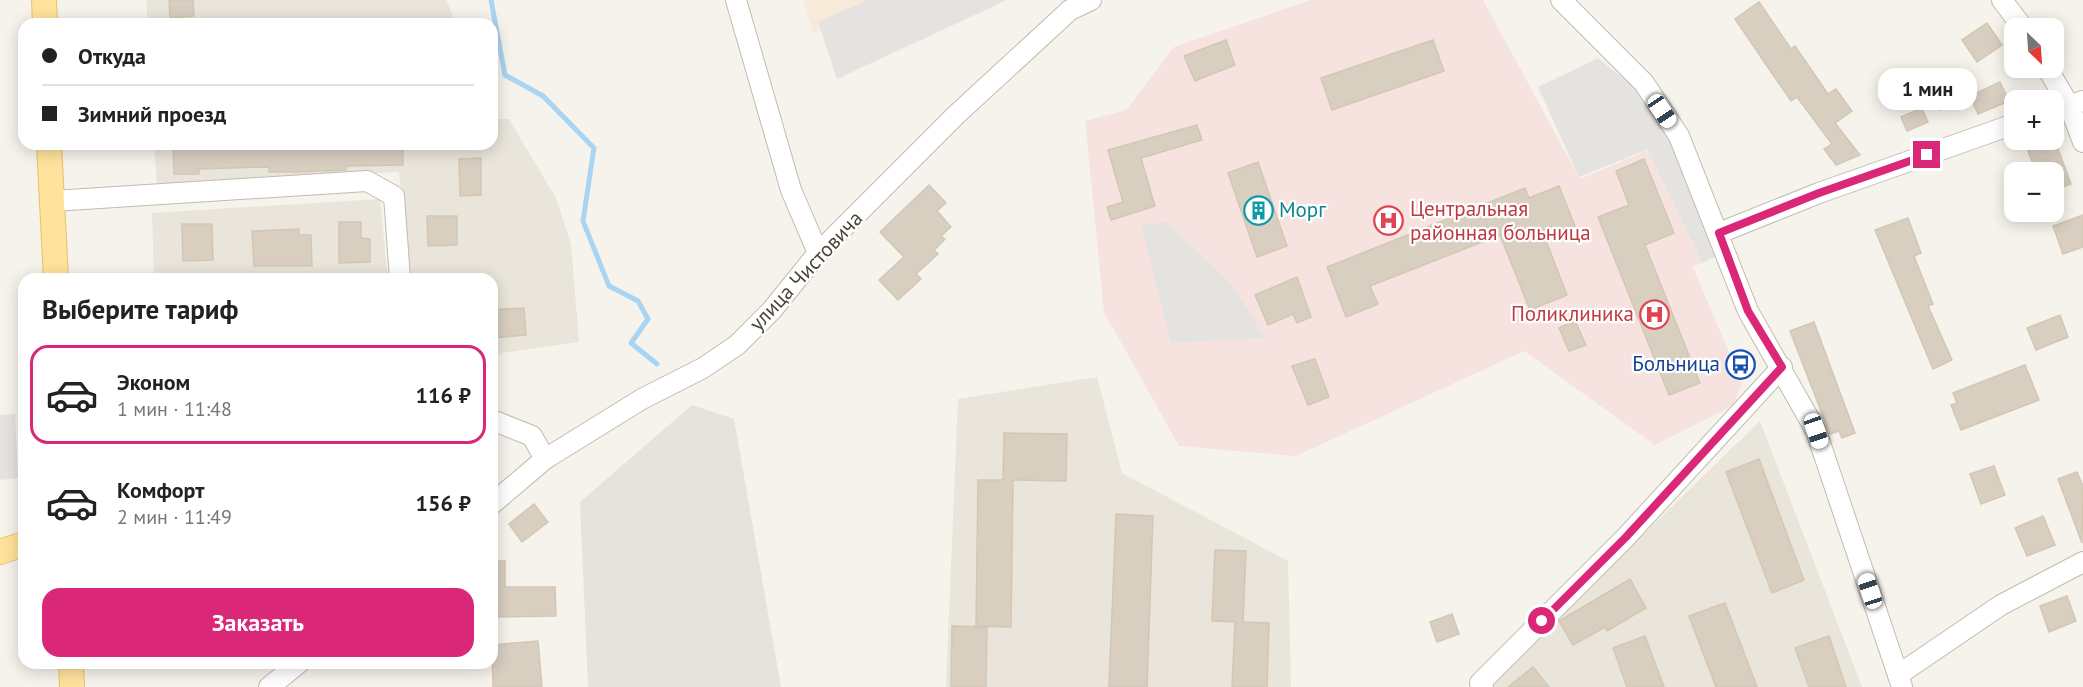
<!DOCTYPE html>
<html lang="ru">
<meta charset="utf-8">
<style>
:root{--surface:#fff;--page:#f6f6f6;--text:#222;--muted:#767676;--line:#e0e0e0;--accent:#db2777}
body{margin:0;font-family:"PT Sans",sans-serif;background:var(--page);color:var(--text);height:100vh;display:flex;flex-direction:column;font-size:22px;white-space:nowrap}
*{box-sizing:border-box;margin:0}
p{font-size:20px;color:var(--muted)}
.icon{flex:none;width:33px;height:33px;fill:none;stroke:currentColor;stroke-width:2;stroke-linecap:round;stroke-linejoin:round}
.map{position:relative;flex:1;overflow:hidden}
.side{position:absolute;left:18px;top:273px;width:480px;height:396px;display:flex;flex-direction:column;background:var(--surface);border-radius:18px;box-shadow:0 3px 15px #0003}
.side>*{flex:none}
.guide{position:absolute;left:18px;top:18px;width:480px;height:132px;border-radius:18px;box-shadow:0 3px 15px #0003;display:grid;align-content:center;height:132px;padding:0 24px;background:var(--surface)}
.needle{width:39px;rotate:155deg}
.tools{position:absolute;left:2004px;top:18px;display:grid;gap:12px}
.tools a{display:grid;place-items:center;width:60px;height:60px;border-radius:12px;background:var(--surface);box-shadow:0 3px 15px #0003;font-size:30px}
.end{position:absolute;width:27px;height:27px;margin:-14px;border:8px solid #db2777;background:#fff;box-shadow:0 0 0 3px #fff}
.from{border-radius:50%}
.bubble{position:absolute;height:42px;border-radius:18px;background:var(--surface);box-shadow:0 3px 15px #0003;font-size:20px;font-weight:700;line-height:42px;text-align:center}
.car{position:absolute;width:18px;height:36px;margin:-18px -9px;border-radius:8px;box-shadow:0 0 4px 2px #0007;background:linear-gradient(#fff 24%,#345 0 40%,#fff 0 76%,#345 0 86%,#fff 0)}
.guide b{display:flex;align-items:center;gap:21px;height:57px;font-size:22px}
.guide b+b{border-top:2px solid var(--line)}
.guide i{width:15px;height:15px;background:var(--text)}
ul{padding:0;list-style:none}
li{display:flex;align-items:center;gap:18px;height:99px;margin:0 12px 9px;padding:0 12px;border:3px solid transparent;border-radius:18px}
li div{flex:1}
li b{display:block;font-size:22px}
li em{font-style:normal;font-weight:700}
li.on{border-color:var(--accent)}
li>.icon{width:54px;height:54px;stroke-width:1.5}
h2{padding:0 24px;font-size:27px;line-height:72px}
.action{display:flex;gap:12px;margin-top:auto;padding:12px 24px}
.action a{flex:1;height:69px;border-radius:18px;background:var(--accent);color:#fff;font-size:24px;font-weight:700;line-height:69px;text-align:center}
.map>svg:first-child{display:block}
</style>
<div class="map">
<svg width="2083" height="687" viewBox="0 0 2083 687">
<rect width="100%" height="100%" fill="#f6f3ec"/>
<g fill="#eae5da">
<path d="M146 0H446L456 23 148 24Z"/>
<path d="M492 119H509L556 198 571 244 579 342 502 353 492 359V279H411L399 172 157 184 154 144H492Z"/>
<path d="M380 199 388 279H154L152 213Z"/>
<path d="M1097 377 1122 473 1288 561 1291 687H946L958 399Z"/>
<path d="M1760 421 1862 687H1486Z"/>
</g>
<path fill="#f7ead8" d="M803 0H887L813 33Z"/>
<path fill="#e6e2dd" d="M692 405 734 419 781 687H588L580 502Z"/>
<path fill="#f6e3e0" d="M1311 0H1483L1580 179 1648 150 1702 263 1693 267 1742 384 1733 406 1655 445 1524 351 1296 456 1179 446 1104 312 1085 121 1126 110 1174 47Z"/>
<g fill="#e5e3e0">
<path d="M868 0H1007L837 79 818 22Z"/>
<path d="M1598 58 1639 91 1671 140 1719 255 1702 263 1648 150 1651 148 1579 177 1538 87Z"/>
<path d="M1167 222 1233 286 1265 338 1171 343 1141 225Z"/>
<path d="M15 414 18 478 0 480V415Z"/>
</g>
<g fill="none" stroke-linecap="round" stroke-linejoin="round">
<path stroke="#a9d4f2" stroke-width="5" d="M491 0 505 75 543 96 594 148 583 221 609 286 638 301 648 319 631 343 657 364"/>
</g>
<g fill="#d8cfc1" stroke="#d3c7b4" stroke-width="1.5">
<path d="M169 0H193L194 16 170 18Z"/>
<path d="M1759 2 1791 49 1795 46 1828 94 1836 89 1852 111 1835 123 1860 155 1836 165 1824 149 1832 144 1797 97 1791 101 1767 66 1735 19Z"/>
<path d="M1987 23 2002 45 1977 62 1962 40Z"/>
<path d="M1226 40 1235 65 1195 81 1184 56Z"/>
<path d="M1433 40 1444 71 1332 110 1321 78Z"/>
<path d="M1948 69 1962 100 1939 110 1926 78Z"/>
<path d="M2000 82 2009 101 1978 114 1970 96Z"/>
<path d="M1922 108 1928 122 1907 131 1901 117Z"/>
<path d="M1197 125 1202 140 1141 158 1155 206 1111 220 1107 207 1123 202 1108 150Z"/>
<path d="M2055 141 2071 184 2054 190V172H2036L2028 151Z"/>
<path d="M173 144H403V165L346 166V170L296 172H269V167L199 169V174H174Z"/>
<path d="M481 158V195L460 196 459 159Z"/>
<path d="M1644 159 1674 233 1645 245 1700 383 1669 395 1598 217 1629 205 1616 171Z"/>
<path d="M1258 162 1287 246 1257 257 1228 173Z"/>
<path d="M929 185 946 203 937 211 951 227 941 236 945 239 934 250 938 254 916 274 921 279 898 300 879 280 904 257 880 232Z"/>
<path d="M1559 186 1575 226 1545 238 1567 295 1530 310 1500 235 1370 286 1378 304 1346 317 1327 267 1525 188 1529 198Z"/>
<path d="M2083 215V247L2063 254 2053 226Z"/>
<path d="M427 216H457V245L428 246Z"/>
<path d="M1908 218 1921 253 1914 256 1933 304 1928 306 1952 360 1933 369 1875 230Z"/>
<path d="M339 222H361V238L370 239V262L339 263Z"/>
<path d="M182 224H212L213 260 183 261Z"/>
<path d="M299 229V235H311L312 266H254L252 231Z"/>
<path d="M1297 277 1311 317 1297 323 1293 314 1268 325 1255 295Z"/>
<path d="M524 308 526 335 492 338V310Z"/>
<path d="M2060 315 2068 337 2036 350 2027 328Z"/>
<path d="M1575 321 1586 345 1569 351 1559 328Z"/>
<path d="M1814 322 1855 433 1842 438 1839 431 1830 434 1790 331Z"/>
<path d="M1315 359 1329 397 1308 405 1292 366Z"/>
<path d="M2025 365 2039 400 1961 430 1951 405 1957 403 1953 393Z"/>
<path d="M1004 433 1067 434 1066 481 1013 480 1011 627 976 626 978 480H1003Z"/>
<path d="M1759 459 1804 580 1772 593 1726 472Z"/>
<path d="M1994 466 2005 495 1981 504 1970 474Z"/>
<path d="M2077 472 2083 486 2082 543 2058 479Z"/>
<path d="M534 504 548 522 522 542 509 524Z"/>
<path d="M1116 514 1153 516 1147 687H1109Z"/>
<path d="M2043 516 2055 545 2027 556 2015 528Z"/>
<path d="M1215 550 1246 551 1243 622 1269 623 1267 687H1232L1235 622 1212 621Z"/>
<path d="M492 561H505V587H555L556 616 492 617Z"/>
<path d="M1630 579 1646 608 1607 631 1605 627 1573 645 1559 621Z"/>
<path d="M2067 596 2076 621 2049 632 2040 606Z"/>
<path d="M1725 603 1757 687H1716L1689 616Z"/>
<path d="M1452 614 1459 634 1437 642 1430 622Z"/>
<path d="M952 626 987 627 986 687H951Z"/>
<path d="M1645 636 1664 687H1627L1613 648Z"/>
<path d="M1829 636 1846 687H1809L1795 648Z"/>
<path d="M538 641 542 687H493L492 645Z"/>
<path d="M1533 667 1549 687H1508Z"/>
</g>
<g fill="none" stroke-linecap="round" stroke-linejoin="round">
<defs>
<g id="minor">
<path d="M736 0 791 190 818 253"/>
<path d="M1561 0 1644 83 1679 136 1748 311 1816 431 1902 687"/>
<path d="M2002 0 2023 28"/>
<path d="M2047 68 2069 105 2083 142"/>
<path d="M2054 111 2083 101"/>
<path d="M53 201 367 181 394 196 400 279"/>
<path d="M1719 233 1819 193 2014 124"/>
<path d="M492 420 532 436 545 459"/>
<path d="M492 504 545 459 642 399 703 368 737 345 772 310 818 253 956 115 1070 10 1091 0"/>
<path d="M1898 675 2001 605 2083 562"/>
<path d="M269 687 299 663"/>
<path d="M1483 687 1480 683 1626 537 1782 367"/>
</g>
<g id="major">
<path d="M44 0 45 24"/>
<path d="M49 144 56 279"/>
<path d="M0 552 24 544"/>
<path d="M71 663 72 687"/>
</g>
</defs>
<use href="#minor" stroke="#c2bbae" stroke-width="22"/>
<use href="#major" stroke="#e6c16a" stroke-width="26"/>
<use href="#minor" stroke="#fff" stroke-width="20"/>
<use href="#major" stroke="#ffe39c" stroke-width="24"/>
</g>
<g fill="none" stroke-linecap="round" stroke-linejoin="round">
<path stroke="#db2777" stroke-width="8" d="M1542 621 1626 537 1782 367 1748 311 1719 233 1819 193 1927 155"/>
</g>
<defs>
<symbol id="building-ring" viewBox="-11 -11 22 22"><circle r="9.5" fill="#fff" stroke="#0f9aa8" stroke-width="1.5"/><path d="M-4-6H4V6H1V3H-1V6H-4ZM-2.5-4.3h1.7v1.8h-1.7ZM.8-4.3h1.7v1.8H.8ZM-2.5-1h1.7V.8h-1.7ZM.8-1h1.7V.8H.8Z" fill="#0f9aa8"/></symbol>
<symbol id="hospital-ring" viewBox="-11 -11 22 22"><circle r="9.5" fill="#fff" stroke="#e0444e" stroke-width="1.5"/><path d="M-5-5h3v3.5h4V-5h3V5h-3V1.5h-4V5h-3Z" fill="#e0444e"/></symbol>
<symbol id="bus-ring" viewBox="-11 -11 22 22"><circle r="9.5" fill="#fff" stroke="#1a4fb4" stroke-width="1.5"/><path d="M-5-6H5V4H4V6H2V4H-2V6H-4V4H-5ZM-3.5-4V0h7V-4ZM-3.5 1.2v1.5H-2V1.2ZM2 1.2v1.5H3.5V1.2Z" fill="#1a4fb4"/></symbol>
</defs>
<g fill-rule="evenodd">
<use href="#building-ring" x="1242" y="194" width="33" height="33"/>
<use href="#hospital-ring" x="1372" y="204" width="33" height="33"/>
<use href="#hospital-ring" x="1638" y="298" width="33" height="33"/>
<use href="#bus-ring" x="1724" y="348" width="33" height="33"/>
</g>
<g text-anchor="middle" stroke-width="4.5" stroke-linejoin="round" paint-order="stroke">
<g font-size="21" fill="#be3a42" stroke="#fff" text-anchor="start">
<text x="1410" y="216">Центральная<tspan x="1410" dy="24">районная больница</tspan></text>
<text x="1634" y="321" text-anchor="end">Поликлиника</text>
</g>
<g font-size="21" fill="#0d838f" stroke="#fff" text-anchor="start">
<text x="1279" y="217">Морг</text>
</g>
<g font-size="21" fill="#4b4439" stroke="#fff">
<text transform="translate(806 271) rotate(-47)" y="7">улица Чистовича</text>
</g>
<g font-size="21" fill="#164399" stroke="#fff" text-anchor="end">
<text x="1720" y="371">Больница</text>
</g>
</g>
</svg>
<div class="tools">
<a><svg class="needle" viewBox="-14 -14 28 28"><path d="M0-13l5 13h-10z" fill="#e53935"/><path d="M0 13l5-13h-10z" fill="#767676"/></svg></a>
<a>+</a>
<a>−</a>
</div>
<i class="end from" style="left:1542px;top:621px"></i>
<i class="end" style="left:1927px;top:155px"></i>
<div class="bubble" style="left:1878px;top:68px;width:99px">1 мин</div>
<i class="car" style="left:1662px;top:111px;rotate:146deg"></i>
<i class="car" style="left:1816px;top:431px;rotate:161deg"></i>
<i class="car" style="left:1870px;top:591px;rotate:342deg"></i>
<div class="guide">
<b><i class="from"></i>Откуда</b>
<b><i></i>Зимний проезд</b>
</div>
<section class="side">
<h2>Выберите тариф</h2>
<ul>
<li class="on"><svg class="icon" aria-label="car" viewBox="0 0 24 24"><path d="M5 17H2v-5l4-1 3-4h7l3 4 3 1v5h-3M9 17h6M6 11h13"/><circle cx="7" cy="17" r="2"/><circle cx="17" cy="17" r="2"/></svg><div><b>Эконом</b><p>1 мин · 11:48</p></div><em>116 ₽</em></li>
<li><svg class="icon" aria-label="car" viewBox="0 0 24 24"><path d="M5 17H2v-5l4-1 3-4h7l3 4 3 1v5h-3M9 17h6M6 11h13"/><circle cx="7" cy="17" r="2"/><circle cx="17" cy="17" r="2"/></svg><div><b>Комфорт</b><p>2 мин · 11:49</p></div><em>156 ₽</em></li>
</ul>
<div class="action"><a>Заказать</a></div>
</section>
</div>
